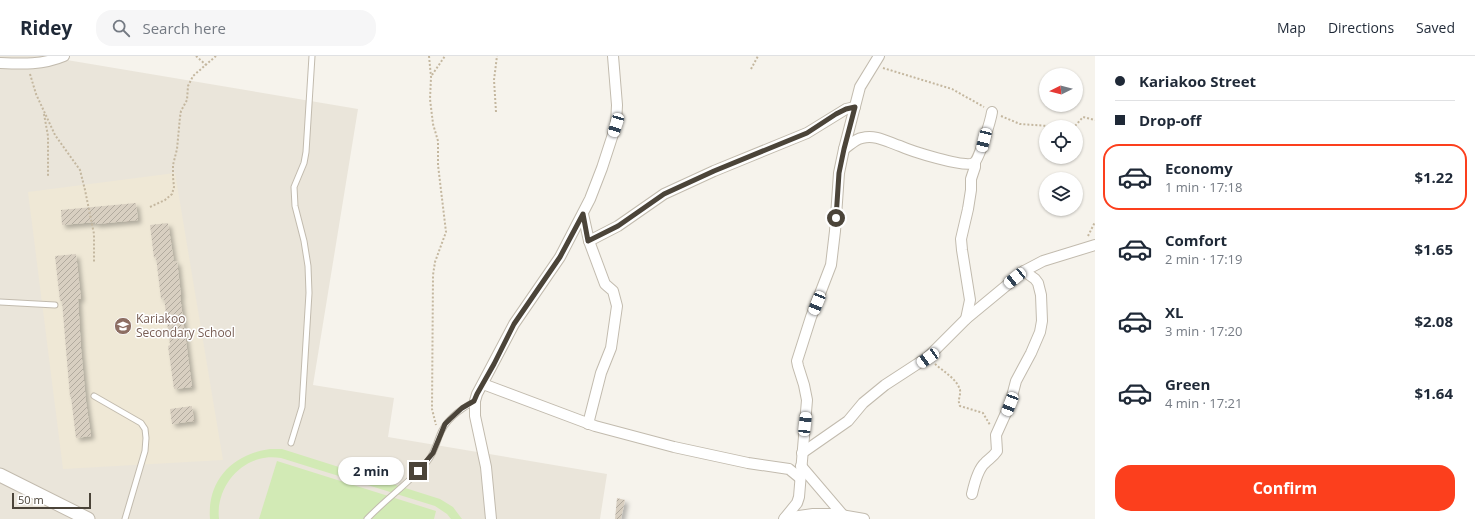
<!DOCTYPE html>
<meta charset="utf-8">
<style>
:root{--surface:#fff;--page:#f6f6f7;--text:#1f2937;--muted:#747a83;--line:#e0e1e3;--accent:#fc3f1d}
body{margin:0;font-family:"Open Sans",sans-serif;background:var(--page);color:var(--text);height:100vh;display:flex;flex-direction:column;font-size:15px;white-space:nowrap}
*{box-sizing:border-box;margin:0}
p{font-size:13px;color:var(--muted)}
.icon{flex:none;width:22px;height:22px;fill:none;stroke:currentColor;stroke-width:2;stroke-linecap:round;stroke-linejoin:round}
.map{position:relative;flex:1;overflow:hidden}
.details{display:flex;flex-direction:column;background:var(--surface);width:380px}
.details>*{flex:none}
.banner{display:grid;align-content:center;height:88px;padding:0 20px;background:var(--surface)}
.needle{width:26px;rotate:264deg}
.tools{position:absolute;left:1039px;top:12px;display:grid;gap:8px}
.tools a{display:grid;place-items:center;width:44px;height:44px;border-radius:50%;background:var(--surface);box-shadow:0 1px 3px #0004;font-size:20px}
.scale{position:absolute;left:12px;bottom:10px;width:79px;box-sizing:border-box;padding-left:4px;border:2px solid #4b4439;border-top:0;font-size:11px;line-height:14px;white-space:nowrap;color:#4b4439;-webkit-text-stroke:3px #fff;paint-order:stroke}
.end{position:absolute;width:18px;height:18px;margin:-9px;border:5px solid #4b4439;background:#fff;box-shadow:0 0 0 2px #fff}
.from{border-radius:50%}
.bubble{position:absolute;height:28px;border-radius:14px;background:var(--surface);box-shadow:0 1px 3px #0004;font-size:13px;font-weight:700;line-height:28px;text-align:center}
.car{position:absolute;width:12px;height:24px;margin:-12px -6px;border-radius:5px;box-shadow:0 0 3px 1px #0007;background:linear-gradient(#fff 24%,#345 0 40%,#fff 0 76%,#345 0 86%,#fff 0)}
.banner b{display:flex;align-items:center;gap:14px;height:38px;font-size:15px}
.banner b+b{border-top:1px solid var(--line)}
.banner i{width:10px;height:10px;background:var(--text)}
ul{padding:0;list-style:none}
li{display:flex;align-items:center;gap:12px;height:66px;margin:0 8px 6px;padding:0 12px;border:2px solid transparent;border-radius:16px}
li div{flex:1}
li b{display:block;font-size:15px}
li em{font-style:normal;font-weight:700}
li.selected{border-color:var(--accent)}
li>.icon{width:36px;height:36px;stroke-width:1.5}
.button{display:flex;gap:8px;margin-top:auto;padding:8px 20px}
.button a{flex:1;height:46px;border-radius:16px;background:var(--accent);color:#fff;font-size:16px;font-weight:700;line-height:46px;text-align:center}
header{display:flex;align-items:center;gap:24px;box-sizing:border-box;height:56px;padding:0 20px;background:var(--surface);border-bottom:1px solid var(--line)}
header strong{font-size:19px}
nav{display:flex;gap:22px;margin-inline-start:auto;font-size:14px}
.search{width:280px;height:36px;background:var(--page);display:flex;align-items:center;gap:10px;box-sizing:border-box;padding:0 14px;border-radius:16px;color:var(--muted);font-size:15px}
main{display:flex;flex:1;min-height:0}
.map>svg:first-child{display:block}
</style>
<header>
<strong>Ridey</strong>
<div class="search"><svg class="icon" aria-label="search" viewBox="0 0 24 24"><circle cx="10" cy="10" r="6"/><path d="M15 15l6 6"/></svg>Search here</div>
<nav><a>Map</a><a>Directions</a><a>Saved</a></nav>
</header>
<main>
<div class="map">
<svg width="1095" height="463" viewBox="0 0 1095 463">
<defs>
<pattern id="building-hatch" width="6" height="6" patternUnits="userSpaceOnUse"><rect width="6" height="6" fill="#d8cfc1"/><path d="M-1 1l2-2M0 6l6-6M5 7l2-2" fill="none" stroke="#b1aa9e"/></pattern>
<filter id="shadow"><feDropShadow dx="3.5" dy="3.5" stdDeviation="2" flood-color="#0004"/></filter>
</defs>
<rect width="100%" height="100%" fill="#f6f3ec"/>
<path fill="#eae5da" d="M0 0H43L358 53 313 329 394 342 388 381 607 418 600 463H0Z"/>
<path fill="#efe8d6" d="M175 117 223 404 63 413 28 136Z"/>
<g fill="#d2eab5">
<path d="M270 393H282L440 443 453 451 462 463H451L447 458 435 450 281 402C274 401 266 401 259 403 233 410 216 437 219 463H210C207 424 233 398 270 393Z"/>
<path d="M277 405 436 455 434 463H259Z"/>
</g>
<g fill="url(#building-hatch)" filter="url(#shadow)">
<path d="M136 147 138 164 96 168 95 166 62 169 61 154Z"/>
<path d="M168 167 174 206 177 205 181 240H180L192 331 174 333 168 290 170 289 164 242 161 243 156 201 154 202 150 169Z"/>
<path d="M76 198 81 243H78L81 293 86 346 91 380 76 382 71 341H70L62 245H60L55 200Z"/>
<path d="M192 350 194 365 172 368 170 353Z"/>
<path d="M617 442 625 444 621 463H615Z"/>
</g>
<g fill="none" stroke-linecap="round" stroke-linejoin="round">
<defs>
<g id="service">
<path d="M0 246 55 249"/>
<path d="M94 340 141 367 145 373 146 382 145 395 125 463"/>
<path d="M291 387 302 351 309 237 308 210 304 185 295 150 294 131 304 107 306 96 312 0"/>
<path d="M367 463C386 443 409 427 427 406 433 399 436 390 439 381 445 364 459 354 475 345"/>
</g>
<g id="minor">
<path d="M0 7C22 8 43 9 64 0"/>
<path d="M844 93C849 90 855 83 862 82 875 78 888 86 900 90 911 95 964 112 974 107 979 104 991 63 992 56"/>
<path d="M583 158 589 185 605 228 613 235 617 250 611 292 601 317 588 368"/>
<path d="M589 185 618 170 664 138 714 115 807 77 846 53 855 51"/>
<path d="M966 263 970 244 962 194 961 183 968 153 971 134V123L975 111V106"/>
<path d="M483 328 595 370 674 391 748 407 789 413 800 422"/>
<path d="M802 397 848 365 863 347 885 329 928 301 966 263 1024 215 1043 205 1095 189"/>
<path d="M801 410 842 458"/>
<path d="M972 438C974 429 978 413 985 407 989 403 993 401 997 395L996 379 1010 348 1016 325 1031 297 1040 276 1042 265 1041 239 1038 227 1035 223 1024 215"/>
<path d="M785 462 813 458H835L864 463"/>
<path d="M491 463 486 411 475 360V345L477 338 514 268 560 201 590 143 602 112 616 69 617 49 613 0"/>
<path d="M784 463 797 447 799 441 807 344 804 329 798 310 797 305 811 261 831 209 835 175 839 117 844 93 860 31 879 0"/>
</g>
<path id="tertiary" d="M0 419 88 463"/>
</defs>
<use href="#service" stroke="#c2bbae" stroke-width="7"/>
<use href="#minor" stroke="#c2bbae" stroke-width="12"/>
<use href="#tertiary" stroke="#c2bbae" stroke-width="15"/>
<g stroke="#c4b79f" stroke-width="2" stroke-dasharray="2 2" stroke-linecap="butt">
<path d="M196 0 206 9"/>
<path d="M429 0 431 21 430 43 433 68 438 85V109L446 176 435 206 433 219 432 353 436 369"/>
<path d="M883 12 952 33 984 51"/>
<path d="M751 13 758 0"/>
<path d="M30 18 36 38 55 79 80 114 85 134 94 178V206"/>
<path d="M432 19 445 0"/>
<path d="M496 56 494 24 497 0"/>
<path d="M44 58 48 80V120"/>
<path d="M1001 60 1020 68 1063 71 1075 70 1083 61 1095 64"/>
<path d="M150 151 165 144 172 138 174 131 173 121V109L177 93 180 61 181 55 187 44 188 30 193 20 216 0"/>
<path d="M1088 180 1095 166"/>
<path d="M935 308C943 315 957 323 960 334 961 340 957 344 960 350L983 357 990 369"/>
</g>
<use href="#service" stroke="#fff" stroke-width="5"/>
<use href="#minor" stroke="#fff" stroke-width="10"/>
<use href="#tertiary" stroke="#fff" stroke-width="13"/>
</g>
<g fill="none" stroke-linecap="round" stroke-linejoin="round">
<path stroke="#4b4439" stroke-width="5" d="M418 415 433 397 445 368 450 363 462 352 474 345 477 338 494 308 514 268 560 201 583 158 588 185 618 170 664 138 714 115 807 77 836 58 846 53 855 51 844 93 839 117 836 162"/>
</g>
<defs>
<symbol id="school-disc" viewBox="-11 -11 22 22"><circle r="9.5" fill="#8d6e63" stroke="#fff"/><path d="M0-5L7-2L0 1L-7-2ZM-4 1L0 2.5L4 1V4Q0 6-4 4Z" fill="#fff"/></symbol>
</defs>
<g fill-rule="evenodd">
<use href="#school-disc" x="113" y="260" width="20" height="20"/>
</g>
<g text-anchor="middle" stroke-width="3" stroke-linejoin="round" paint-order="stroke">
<g font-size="12" fill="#785e54" stroke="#fff" text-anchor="start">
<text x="136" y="267">Kariakoo<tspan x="136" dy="14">Secondary School</tspan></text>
</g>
</g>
</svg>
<div class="tools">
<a><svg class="needle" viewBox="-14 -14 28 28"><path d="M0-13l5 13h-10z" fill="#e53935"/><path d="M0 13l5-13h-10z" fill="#747a83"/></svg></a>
<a><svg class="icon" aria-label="locate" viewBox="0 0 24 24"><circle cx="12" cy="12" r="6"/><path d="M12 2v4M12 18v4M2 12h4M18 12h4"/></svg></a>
<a><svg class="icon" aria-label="layers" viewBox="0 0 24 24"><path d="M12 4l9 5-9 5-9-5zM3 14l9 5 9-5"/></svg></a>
</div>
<div class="scale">50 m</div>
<i class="end from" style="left:836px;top:162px"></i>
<i class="end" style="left:418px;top:415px"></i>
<div class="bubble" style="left:338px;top:401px;width:66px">2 min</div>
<i class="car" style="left:616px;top:69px;rotate:197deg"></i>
<i class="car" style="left:984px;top:84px;rotate:194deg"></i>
<i class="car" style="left:1015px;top:222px;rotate:231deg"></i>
<i class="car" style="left:817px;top:247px;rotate:202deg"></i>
<i class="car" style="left:928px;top:302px;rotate:235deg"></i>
<i class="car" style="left:1010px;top:348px;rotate:201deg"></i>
<i class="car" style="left:805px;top:368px;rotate:6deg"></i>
</div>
<section class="details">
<div class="banner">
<b><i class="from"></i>Kariakoo Street</b>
<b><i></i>Drop-off</b>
</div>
<ul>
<li class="selected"><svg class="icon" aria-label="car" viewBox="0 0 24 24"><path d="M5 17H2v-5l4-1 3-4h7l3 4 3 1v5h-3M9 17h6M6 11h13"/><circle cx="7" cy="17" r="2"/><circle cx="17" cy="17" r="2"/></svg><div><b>Economy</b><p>1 min · 17:18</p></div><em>$1.22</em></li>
<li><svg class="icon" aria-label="car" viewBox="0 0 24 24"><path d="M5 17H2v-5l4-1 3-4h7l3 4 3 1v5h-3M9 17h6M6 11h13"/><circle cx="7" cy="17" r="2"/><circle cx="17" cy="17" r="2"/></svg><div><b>Comfort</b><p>2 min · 17:19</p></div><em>$1.65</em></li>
<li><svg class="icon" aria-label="car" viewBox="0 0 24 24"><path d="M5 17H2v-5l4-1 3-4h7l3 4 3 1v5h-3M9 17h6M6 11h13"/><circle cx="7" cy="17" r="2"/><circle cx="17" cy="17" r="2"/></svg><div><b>XL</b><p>3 min · 17:20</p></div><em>$2.08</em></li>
<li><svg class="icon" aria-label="car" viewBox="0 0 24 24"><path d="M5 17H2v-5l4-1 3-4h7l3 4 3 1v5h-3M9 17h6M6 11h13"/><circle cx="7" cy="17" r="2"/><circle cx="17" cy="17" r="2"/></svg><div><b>Green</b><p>4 min · 17:21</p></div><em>$1.64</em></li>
</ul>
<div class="button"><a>Confirm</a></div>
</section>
</main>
